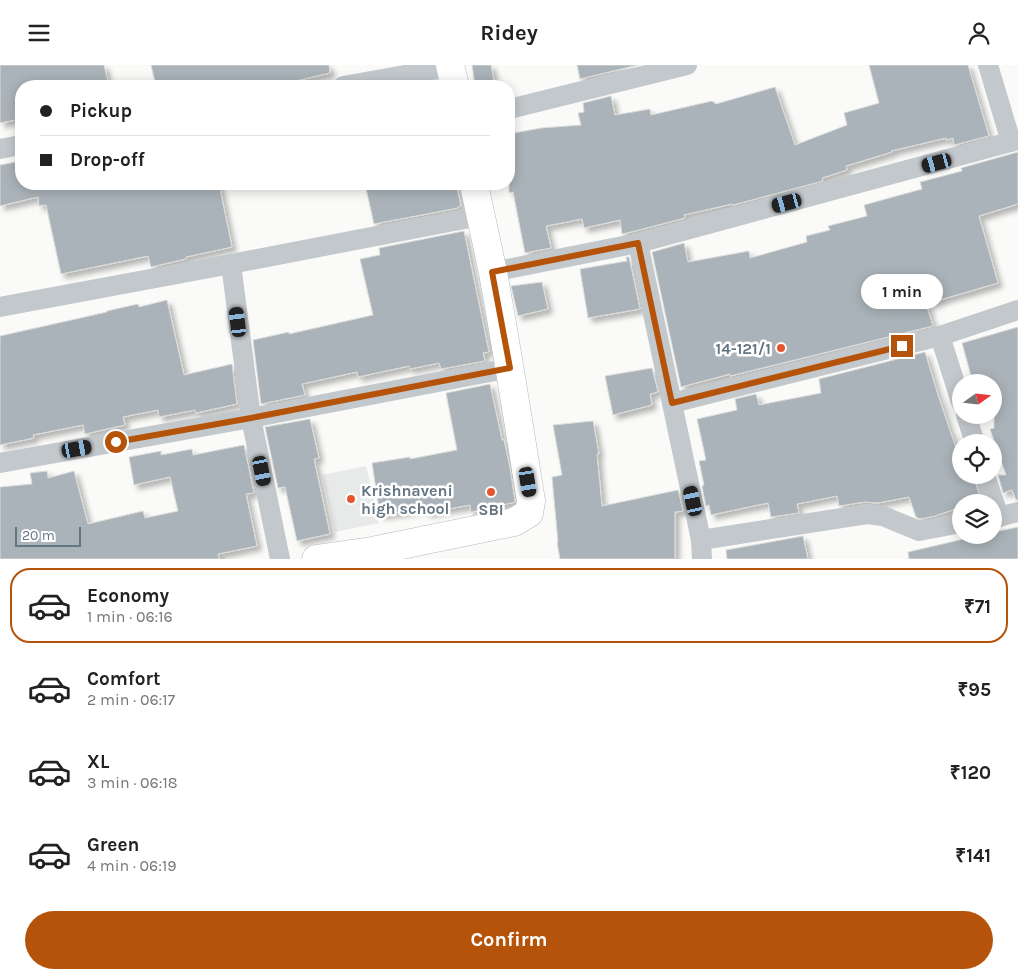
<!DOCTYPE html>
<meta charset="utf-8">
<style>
:root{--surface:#fff;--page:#f2f2f2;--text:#222;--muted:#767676;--line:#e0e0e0;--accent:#b45309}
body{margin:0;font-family:Karla,sans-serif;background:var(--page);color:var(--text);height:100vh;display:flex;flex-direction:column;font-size:19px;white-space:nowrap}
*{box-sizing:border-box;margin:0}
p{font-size:16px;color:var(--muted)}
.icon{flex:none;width:28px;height:28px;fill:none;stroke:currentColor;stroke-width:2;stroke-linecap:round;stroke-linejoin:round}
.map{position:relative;height:494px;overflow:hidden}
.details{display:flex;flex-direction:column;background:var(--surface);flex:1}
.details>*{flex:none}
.guide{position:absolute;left:15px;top:15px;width:500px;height:110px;border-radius:20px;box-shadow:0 2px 12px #0003;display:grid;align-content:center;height:110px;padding:0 25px;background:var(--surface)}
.needle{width:32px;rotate:75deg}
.controls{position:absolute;left:952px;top:309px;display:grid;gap:10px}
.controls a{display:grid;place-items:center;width:50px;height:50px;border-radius:50%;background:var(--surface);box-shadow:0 2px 12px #0003;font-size:25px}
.scale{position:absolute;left:15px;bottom:12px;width:66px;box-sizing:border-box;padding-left:5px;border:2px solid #657683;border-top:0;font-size:14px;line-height:18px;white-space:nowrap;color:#657683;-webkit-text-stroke:4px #fff;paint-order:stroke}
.end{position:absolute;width:22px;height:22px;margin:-11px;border:6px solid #b45309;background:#fff;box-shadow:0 0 0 2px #fff}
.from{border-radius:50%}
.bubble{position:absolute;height:35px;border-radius:18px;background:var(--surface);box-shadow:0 2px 12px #0003;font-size:16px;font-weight:700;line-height:35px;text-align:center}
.car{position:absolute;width:15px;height:30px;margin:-15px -8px;border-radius:6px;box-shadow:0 0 4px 1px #0007;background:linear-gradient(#222 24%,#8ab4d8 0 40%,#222 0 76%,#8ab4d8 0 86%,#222 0)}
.guide b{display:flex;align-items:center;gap:18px;height:48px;font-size:19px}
.guide b+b{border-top:1px solid var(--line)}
.guide i{width:12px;height:12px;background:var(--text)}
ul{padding:9px 0 0;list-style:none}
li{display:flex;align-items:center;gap:15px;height:75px;margin:0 10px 8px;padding:0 15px;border:2px solid transparent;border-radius:20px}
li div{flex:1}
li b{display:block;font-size:19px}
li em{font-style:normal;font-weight:700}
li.on{border-color:var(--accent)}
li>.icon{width:45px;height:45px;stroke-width:1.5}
.primary-button{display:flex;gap:10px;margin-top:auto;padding:10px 25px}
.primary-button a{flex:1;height:58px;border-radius:30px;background:var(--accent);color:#fff;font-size:20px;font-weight:700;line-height:58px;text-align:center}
header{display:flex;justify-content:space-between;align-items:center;height:65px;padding:0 25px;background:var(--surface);font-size:22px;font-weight:700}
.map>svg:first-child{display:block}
</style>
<header><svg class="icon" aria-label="menu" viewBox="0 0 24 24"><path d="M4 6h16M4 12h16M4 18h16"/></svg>Ridey<svg class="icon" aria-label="person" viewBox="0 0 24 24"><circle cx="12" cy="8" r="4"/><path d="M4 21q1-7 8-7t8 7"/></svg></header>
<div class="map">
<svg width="1018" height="494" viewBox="0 0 1018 494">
<defs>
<filter id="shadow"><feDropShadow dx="4.5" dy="4.5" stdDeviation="2.5" flood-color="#0004"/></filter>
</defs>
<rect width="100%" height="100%" fill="#fafaf8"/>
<path fill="#e8e9e9" d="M366 401 379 458 335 467 322 410Z"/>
<g fill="#aab3b9" stroke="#dcdcda" filter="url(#shadow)">
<path d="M0 0H104L109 21H21V54L0 58Z"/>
<path d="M151 0H329L330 8 274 21H156Z"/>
<path d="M472 0H491L495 21H475Z"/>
<path d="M577 0H638L580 14Z"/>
<path d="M869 0H968L989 71 954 80 953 73 946 75V73L891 86 892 87 846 101 847 105 822 113 823 116 733 140 732 139 684 150 685 153 635 166 622 169 620 155 584 163 582 154 546 161 551 183 525 188 513 127 509 128V69L541 63 581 60 578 48 584 47 583 38 611 31 615 50 650 44 651 50 712 36 716 39 775 22 795 80 847 60 844 48 879 38Z"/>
<path d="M1018 87V139L979 151 998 218 926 239 933 261 730 311V309L681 322 652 187 684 178 688 197 749 186 750 193 807 177 806 171 830 165 828 161 867 151 864 140 922 124 920 117 962 106 961 103Z"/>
<path d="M21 96V119H219L232 182 186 192V194L151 202 148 191 61 209 46 140 39 141 38 132 0 141V100Z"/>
<path d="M365 119H456L461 141 458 142V143L374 159Z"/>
<path d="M464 166 489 287 483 288 485 296 441 304 439 298 410 304 409 301 358 312 357 307 302 319 305 330 261 339 253 275 289 267V269L373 250 360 194 380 190 379 183Z"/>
<path d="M626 192H629L640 244 588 253 580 204 627 196Z"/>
<path d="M542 217 548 244 518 251 511 221Z"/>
<path d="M167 235 184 310 232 299 237 339 196 348 195 345 159 352 158 345 123 352 125 360 85 369 83 360 33 370 34 373 0 380V271L107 247V246L138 239 139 242Z"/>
<path d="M1018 262V435H1016L1012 425 1003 428 998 410H1006L990 364 994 363V318H973L962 278Z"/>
<path d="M925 287 938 330 956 383 961 381V410H973L981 435 975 438H961V442L935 451 920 454 916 452 909 432 878 438 865 437 839 441 837 431 797 439 799 448 771 452 768 438 711 450 709 440 706 441 702 421 704 420 699 396 706 395 697 354 737 345 735 334 756 329 759 340 821 328 819 314Z"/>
<path d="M652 303 658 327 650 329 652 340 613 350 605 311Z"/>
<path d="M490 319 502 375H504L510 403 515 437 471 447 470 440 426 448V443L380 450 372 398 410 392V394L457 385 446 328Z"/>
<path d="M310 354 319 393 314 394 330 469 297 476 285 422 278 423 265 362Z"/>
<path d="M593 356 599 389H597L602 441 678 425 683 446 675 447V494H560L557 477H558L552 412 562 410 553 360Z"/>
<path d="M244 380 254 428 246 429 257 481 218 489 219 494H0V422L32 419 30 408 47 406 48 413 74 406 88 459 143 446 145 453 178 446 170 412 134 420 129 392 161 386V390L192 384 193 390Z"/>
<path d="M1018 462V494H909L908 487 981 470H994V467Z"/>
<path d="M803 471 808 494H727L726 485Z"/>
</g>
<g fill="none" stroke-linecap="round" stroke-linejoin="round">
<defs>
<g id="secondary">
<path d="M450 0 455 21"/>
<path d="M316 494 372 486 514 457 529 448 531 436C519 360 507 284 493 208 487 178 480 149 474 119"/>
</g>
</defs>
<use href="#secondary" stroke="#b3babf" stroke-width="29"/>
<g stroke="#c3c8cc" stroke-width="20">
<path d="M988 0 1011 77"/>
<path d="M343 21 450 2"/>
<path d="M509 44 687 0"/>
<path d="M0 84 21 80"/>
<path d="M638 178 701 475 702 494"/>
<path d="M231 199 251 353 280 494"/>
<path d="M492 207 638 178 1018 75"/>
<path d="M0 242 231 199 480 151"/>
<path d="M940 271 961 337"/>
<path d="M672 338 940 271 1018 245"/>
<path d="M966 350 975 378"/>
<path d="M0 398 251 353 510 303"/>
<path d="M985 410 999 452"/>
<path d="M994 453 1018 447"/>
<path d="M701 475 867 449 883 451 919 466 961 458"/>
</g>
<use href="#secondary" stroke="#fff" stroke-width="28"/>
</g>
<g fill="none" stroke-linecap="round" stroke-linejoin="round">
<path stroke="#b45309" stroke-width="6" d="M116 377 251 353 510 303 492 207 638 178 672 338 902 281"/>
</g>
<g fill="#e4572e" stroke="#fff" stroke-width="2">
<circle cx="781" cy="283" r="5"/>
<circle cx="491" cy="427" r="5"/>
<circle cx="351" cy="434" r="5"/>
</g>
<g text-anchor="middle" stroke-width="5" stroke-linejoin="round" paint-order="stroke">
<g font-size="16" font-weight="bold" fill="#657683" stroke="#fff" text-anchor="end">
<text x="771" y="289">14-121/1</text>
<text x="361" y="431" text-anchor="start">Krishnaveni<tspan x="361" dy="18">high school</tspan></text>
<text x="491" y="450" text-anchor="middle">SBI</text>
</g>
</g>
</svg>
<div class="controls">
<a><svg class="needle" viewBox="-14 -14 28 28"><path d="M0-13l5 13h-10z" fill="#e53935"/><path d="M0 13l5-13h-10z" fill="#767676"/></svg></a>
<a><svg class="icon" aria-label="locate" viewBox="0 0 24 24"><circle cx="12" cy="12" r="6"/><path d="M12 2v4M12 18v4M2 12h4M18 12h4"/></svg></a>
<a><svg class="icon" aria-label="layers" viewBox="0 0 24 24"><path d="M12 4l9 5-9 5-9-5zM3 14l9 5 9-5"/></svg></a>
</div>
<div class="scale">20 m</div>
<i class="end from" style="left:116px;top:377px"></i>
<i class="end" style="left:902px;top:281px"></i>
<div class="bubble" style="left:861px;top:209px;width:82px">1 min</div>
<i class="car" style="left:937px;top:98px;rotate:255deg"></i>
<i class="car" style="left:787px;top:138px;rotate:255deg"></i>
<i class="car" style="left:238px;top:257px;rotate:353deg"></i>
<i class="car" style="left:77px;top:384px;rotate:80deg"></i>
<i class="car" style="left:262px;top:406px;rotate:169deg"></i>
<i class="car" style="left:528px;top:417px;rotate:171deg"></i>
<i class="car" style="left:693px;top:436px;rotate:348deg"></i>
<div class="guide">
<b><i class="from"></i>Pickup</b>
<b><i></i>Drop-off</b>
</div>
</div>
<section class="details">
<ul>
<li class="on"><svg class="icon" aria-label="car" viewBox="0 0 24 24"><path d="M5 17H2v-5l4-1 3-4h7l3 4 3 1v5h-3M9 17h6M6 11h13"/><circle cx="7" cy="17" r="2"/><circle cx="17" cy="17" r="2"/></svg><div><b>Economy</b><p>1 min · 06:16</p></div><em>₹71</em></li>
<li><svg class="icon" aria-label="car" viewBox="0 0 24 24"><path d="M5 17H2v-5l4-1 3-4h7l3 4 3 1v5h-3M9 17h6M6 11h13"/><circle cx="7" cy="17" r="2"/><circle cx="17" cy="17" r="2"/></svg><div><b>Comfort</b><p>2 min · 06:17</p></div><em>₹95</em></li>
<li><svg class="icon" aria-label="car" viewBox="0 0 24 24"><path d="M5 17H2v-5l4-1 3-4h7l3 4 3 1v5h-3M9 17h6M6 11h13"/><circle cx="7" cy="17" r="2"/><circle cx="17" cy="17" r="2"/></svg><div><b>XL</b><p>3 min · 06:18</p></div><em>₹120</em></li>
<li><svg class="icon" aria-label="car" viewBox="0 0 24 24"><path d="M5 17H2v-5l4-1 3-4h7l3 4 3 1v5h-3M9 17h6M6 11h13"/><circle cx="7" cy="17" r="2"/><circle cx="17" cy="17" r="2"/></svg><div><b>Green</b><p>4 min · 06:19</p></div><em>₹141</em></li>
</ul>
<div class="primary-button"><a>Confirm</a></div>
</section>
